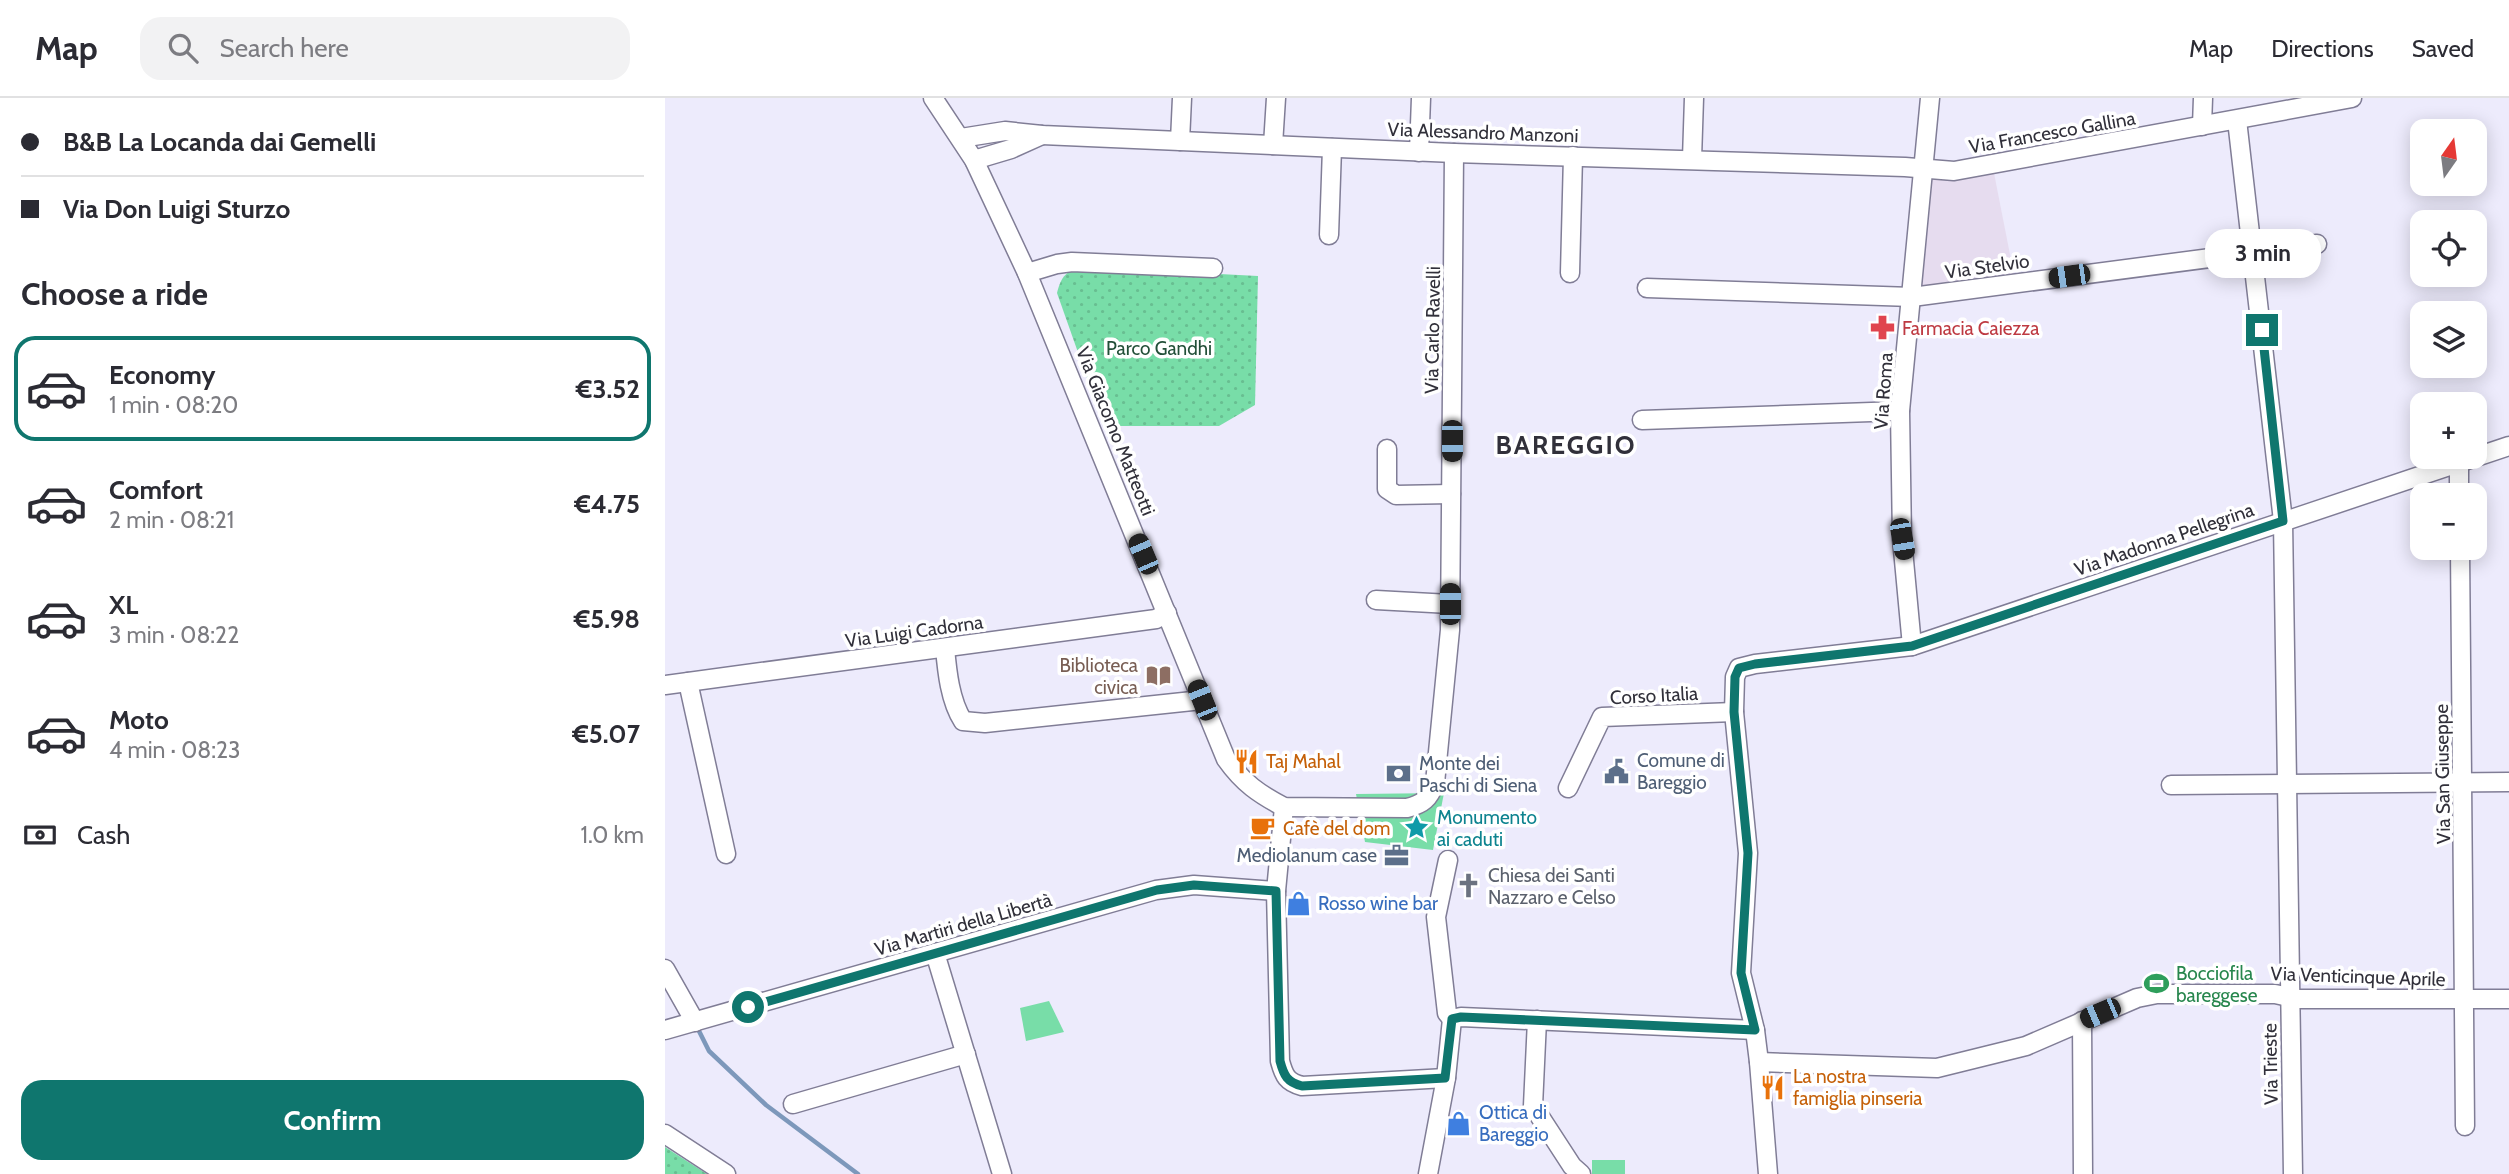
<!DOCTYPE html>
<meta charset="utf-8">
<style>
:root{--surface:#fff;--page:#f2f2f3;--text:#2b2b33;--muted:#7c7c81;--line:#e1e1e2;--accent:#0f766e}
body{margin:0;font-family:Cabin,sans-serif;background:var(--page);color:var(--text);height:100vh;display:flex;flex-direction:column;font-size:26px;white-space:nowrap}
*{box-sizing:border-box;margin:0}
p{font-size:23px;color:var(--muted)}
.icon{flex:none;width:38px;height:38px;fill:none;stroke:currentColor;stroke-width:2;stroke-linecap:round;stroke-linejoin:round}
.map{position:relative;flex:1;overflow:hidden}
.details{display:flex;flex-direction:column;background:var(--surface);width:665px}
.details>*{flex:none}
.top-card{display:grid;align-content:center;height:154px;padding:0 21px;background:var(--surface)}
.needle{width:46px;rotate:14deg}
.controls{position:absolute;left:1745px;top:21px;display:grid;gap:14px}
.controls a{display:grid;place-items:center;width:77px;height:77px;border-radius:14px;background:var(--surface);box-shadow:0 4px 18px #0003;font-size:35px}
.end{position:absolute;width:32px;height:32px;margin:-16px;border:9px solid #0f766e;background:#fff;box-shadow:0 0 0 4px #fff}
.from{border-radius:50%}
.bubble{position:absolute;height:49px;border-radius:21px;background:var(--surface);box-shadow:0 4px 18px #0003;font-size:23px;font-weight:800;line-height:49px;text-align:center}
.car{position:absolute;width:21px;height:42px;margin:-21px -10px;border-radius:9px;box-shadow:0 0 5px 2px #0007;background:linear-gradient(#222 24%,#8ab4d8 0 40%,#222 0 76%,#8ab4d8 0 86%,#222 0)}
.top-card b{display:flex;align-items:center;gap:24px;height:66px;font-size:26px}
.top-card b+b{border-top:2px solid var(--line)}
.top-card i{width:18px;height:18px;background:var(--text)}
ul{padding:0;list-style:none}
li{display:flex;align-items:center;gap:21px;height:105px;margin:0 14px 10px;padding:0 7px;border:4px solid transparent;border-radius:21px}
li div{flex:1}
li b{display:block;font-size:26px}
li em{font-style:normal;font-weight:800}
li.active{border-color:var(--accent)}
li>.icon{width:63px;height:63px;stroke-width:1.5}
h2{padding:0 21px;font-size:32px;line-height:84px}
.pay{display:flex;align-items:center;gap:18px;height:77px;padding:0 21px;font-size:26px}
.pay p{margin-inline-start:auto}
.button{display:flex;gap:14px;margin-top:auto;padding:14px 21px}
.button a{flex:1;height:80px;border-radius:21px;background:var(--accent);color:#fff;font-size:28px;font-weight:800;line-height:80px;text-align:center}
header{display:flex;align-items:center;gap:42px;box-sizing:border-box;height:98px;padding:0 35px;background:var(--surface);border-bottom:2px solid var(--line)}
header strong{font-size:33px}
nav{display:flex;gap:38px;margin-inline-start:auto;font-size:24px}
.search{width:490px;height:63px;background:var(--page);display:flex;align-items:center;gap:18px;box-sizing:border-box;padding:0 24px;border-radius:21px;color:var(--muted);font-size:26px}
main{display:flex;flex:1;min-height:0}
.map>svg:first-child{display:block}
</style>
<header>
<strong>Map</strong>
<div class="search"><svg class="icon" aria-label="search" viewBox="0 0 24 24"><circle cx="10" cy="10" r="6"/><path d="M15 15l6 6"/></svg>Search here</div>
<nav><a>Map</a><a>Directions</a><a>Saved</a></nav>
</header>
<main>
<section class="details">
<div class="top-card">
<b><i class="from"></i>B&amp;B La Locanda dai Gemelli</b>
<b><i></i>Via Don Luigi Sturzo</b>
</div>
<h2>Choose a ride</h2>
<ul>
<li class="active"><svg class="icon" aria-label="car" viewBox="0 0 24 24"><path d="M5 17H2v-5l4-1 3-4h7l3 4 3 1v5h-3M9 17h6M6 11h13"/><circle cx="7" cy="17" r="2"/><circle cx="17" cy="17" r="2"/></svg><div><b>Economy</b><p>1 min · 08:20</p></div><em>€3.52</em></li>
<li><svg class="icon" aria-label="car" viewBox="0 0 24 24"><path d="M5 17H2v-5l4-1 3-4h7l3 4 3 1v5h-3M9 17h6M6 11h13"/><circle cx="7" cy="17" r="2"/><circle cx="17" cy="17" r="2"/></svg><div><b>Comfort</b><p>2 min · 08:21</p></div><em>€4.75</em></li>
<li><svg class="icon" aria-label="car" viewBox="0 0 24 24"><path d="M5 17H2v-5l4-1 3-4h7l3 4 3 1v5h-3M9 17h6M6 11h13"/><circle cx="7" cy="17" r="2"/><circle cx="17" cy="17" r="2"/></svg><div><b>XL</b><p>3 min · 08:22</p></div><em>€5.98</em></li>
<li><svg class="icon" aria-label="car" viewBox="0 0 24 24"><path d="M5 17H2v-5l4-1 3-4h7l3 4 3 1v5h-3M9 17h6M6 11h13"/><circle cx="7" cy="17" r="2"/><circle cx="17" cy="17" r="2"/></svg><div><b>Moto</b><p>4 min · 08:23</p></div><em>€5.07</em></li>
</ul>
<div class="pay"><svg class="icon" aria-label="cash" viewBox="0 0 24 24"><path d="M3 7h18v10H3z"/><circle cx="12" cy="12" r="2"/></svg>Cash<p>1.0 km</p></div>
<div class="button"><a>Confirm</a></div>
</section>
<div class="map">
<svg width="1844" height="1076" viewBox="0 0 1844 1076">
<defs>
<pattern id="grass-dots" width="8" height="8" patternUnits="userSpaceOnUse" patternTransform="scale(1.75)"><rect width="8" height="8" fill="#78dda8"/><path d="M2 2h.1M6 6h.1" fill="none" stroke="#68be91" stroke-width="1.8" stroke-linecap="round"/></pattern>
</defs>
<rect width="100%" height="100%" fill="#edebfc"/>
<path fill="#e6dcef" d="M1328 70 1350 182 1250 196 1261 74Z"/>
<g fill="url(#grass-dots)">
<path d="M419 169 593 178 590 307 554 328H439L392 195C396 178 402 172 419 169Z"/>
<path d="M0 1049 42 1076H0Z"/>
</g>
<g fill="#78dda8">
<path d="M779 695 768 752 700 744 691 696Z"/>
<path d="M384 903 399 934 361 943 355 910Z"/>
<rect x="927" y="1062" width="33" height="14"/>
</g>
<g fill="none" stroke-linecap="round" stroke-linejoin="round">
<path stroke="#7d98bb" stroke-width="4.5" d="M34 933 44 953 101 1007 193 1076"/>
<defs>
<g id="minor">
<path d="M268 0 309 62 362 175 561 661C578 685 594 696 619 709L742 710C758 706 764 701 770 685L785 532 789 55"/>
<path d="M1572 22 1618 423 1628 1076"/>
<path d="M1537 28 1538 0"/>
<path d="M296 40 340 33 377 37 789 55 1240 69 1289 73 1687 0"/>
<path d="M515 43 517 0"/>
<path d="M608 47 611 0"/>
<path d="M754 54 756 0"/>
<path d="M1027 61 1029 0"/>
<path d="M309 62 346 51 377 37"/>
<path d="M664 137 667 50"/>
<path d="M362 175 392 166 407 164 548 170"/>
<path d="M905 175 908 58"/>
<path d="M982 190 1247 199 1652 146"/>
<path d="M977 322 1235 313"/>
<path d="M722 351V391L731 397 786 396"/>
<path d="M1794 364V397"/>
<path d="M1795 450 1800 1028"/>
<path d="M711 502 785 506"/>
<path d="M1247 548 1237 441 1235 313 1265 0"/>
<path d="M280 550C282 573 285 603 298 623L320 625 537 602"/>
<path d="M23 584 61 756"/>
<path d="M0 587 491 521 502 515"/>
<path d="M1506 687 1844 684"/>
<path d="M903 690 937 619 1069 614"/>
<path d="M619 709 611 793 615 963C619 978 622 984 637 988L781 980"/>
<path d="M783 762 771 819 782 915 787 921"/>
<path d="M270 855 337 1076"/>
<path d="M0 871 30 924"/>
<path d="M787 921 796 919 1090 932"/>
<path d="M872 922 868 1008 907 1068 916 1076"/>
<path d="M1417 923 1418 1076"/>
<path d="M0 932 491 792 529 787 611 793"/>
<path d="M1094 964 1272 970 1361 948 1472 900 1492 896H1610L1634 901H1844"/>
<path d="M128 1006 301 956"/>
<path d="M0 1036 61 1076"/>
<path d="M763 1076 781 980 787 921"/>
<path d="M1103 1076 1094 964 1090 932 1076 875 1083 755 1069 614 1070 579 1074 570 1090 566 1247 548 1844 348"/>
</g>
</defs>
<use href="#minor" stroke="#807d96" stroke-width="21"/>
<use href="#minor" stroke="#fff" stroke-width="18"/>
</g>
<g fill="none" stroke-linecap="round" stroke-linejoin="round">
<path stroke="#0f766e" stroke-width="9" d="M83 909 492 792 529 787 611 793 615 963C619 978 622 984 637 988L780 980 787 921 796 919 1090 932 1076 875 1083 755 1069 614 1070 579 1074 570 1090 566 1247 548 1618 423 1597 232"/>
</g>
<defs>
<symbol id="pharmacy-bare" viewBox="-9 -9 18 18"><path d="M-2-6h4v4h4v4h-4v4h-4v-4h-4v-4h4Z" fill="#e0444e" stroke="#fff" stroke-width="2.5" paint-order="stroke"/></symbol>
<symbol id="library-bare" viewBox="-9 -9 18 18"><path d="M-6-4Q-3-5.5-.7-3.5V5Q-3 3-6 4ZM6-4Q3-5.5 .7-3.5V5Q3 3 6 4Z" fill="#8d6e63" stroke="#fff" stroke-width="2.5" paint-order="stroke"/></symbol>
<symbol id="restaurant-bare" viewBox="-9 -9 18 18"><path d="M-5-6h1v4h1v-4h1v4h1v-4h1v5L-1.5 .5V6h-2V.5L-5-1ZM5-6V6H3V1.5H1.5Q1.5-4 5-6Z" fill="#e8710a" stroke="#fff" stroke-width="2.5" paint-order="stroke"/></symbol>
<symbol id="civic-bare" viewBox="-9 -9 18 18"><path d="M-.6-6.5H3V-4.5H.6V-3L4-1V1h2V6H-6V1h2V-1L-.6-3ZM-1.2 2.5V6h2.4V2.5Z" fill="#5c6f8a" stroke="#fff" stroke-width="2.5" paint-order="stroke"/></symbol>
<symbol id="bank-bare" viewBox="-9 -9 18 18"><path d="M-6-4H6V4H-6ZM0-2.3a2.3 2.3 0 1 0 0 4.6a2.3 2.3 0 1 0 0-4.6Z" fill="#5c6f8a" stroke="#fff" stroke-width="2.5" paint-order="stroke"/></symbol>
<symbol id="cafe-bare" viewBox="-9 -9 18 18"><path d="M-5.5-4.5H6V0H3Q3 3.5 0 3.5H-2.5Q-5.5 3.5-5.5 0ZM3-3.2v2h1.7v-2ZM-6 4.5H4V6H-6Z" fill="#e8710a" stroke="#fff" stroke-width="2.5" paint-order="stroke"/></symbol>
<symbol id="sight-bare" viewBox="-9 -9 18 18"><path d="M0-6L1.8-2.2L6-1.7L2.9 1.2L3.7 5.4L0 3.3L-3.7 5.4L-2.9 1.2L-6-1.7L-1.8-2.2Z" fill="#0f9aa8" stroke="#fff" stroke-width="2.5" paint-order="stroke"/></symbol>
<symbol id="office-bare" viewBox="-9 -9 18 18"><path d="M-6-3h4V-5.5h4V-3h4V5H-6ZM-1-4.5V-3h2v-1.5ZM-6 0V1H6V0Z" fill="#5c6f8a" stroke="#fff" stroke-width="2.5" paint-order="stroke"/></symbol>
<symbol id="church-bare" viewBox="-9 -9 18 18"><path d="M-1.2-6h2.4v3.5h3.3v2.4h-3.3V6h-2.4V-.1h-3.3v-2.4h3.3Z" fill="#6b7280" stroke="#fff" stroke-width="2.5" paint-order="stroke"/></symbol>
<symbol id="shop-bare" viewBox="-9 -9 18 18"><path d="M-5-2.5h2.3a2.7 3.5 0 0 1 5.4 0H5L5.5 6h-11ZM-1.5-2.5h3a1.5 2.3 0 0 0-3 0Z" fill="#3f7fe0" stroke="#fff" stroke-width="2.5" paint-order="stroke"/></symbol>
<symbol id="stadium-bare" viewBox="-9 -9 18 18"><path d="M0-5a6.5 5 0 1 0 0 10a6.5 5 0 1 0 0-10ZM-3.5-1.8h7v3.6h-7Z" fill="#2e9e5b" stroke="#fff" stroke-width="2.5" paint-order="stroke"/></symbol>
</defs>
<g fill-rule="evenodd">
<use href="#pharmacy-bare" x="1200" y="212" width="35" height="35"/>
<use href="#library-bare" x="476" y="560" width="35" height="35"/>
<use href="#restaurant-bare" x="564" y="646" width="35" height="35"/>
<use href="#civic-bare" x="934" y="656" width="35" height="35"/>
<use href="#bank-bare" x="716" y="658" width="35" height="35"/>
<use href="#cafe-bare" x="580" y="712" width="35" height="35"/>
<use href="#sight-bare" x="734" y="712" width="35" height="35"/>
<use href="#office-bare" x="714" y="740" width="35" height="35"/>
<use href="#church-bare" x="786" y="770" width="35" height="35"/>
<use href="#shop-bare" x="616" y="788" width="35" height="35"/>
<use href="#stadium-bare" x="1474" y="868" width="35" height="35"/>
<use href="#restaurant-bare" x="1090" y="972" width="35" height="35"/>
<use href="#shop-bare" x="776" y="1008" width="35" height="35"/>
</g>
<g text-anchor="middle" stroke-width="7" stroke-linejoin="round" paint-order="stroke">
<g font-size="19" fill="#31303a" stroke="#fff">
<text transform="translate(818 34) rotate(2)" y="7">Via Alessandro Manzoni</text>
<text transform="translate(1387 34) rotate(-10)" y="7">Via Francesco Gallina</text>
<text transform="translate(1322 168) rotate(-8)" y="7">Via Stelvio</text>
<text transform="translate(767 232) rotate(-89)" y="7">Via Carlo Ravelli</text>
<text transform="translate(1218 293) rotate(-86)" y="7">Via Roma</text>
<text transform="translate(451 333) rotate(68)" y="7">Via Giacomo Matteotti</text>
<text transform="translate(1499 441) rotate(-19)" y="7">Via Madonna Pellegrina</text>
<text transform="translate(249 533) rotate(-8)" y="7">Via Luigi Cadorna</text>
<text transform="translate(989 597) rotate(-3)" y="7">Corso Italia</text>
<text transform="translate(1777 676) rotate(-91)" y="7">Via San Giuseppe</text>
<text transform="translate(298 826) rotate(-16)" y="7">Via Martiri della Libertà</text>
<text transform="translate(1693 878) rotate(2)" y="7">Via Venticinque Aprile</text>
<text transform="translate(1605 966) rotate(-91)" y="7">Via Trieste</text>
</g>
<g font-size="19" fill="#be3a42" stroke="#fff" text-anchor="start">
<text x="1237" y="237">Farmacia Caiezza</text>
</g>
<g font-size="19" fill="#224f38" stroke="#fff">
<text x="494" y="257">Parco Gandhi</text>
</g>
<g font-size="19" fill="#785e54" stroke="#fff" text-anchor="end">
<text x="473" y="574">Biblioteca<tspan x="473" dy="22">civica</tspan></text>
</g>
<g font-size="19" fill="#4e5e75" stroke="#fff" text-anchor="start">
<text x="972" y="669">Comune di<tspan x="972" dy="22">Bareggio</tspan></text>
<text x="754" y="672">Monte dei<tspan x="754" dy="22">Paschi di Siena</tspan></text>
<text x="712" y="764" text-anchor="end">Mediolanum case</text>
</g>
<g font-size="19" fill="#c56008" stroke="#fff" text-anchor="start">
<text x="601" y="670">Taj Mahal</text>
<text x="618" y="737">Cafè del dom</text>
<text x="1128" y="985">La nostra<tspan x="1128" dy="22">famiglia pinseria</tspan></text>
</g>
<g font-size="19" fill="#0d838f" stroke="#fff" text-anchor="start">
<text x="772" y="726">Monumento<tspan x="772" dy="22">ai caduti</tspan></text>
</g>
<g font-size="19" fill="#5b616d" stroke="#fff" text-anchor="start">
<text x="823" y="784">Chiesa dei Santi<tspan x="823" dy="22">Nazzaro e Celso</tspan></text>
</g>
<g font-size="19" fill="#366cbe" stroke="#fff" text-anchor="start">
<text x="653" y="812">Rosso wine bar</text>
<text x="814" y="1021">Ottica di<tspan x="814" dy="22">Bareggio</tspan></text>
</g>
<g font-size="19" fill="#27864d" stroke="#fff" text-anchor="start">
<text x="1511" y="882">Bocciofila<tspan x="1511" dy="22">bareggese</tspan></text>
</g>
<g font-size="26" font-weight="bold" letter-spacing="2" fill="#31303a" stroke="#fff">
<text x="901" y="356">BAREGGIO</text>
</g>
</g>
</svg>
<div class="controls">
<a><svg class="needle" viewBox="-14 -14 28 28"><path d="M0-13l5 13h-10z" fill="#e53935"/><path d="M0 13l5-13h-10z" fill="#7c7c81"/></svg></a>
<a><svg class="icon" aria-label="locate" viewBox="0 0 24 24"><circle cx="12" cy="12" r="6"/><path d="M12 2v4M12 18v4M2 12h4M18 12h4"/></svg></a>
<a><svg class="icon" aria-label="layers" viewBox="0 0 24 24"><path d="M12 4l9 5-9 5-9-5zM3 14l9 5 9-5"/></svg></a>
<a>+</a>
<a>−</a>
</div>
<i class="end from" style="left:83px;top:909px"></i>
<i class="end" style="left:1597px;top:232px"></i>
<div class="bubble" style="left:1540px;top:131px;width:116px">3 min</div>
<i class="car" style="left:1404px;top:178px;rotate:262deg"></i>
<i class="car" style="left:787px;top:343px;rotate:180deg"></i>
<i class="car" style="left:1237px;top:441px;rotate:170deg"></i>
<i class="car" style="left:478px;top:456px;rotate:337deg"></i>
<i class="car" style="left:785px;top:506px;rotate:0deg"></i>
<i class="car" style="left:537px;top:602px;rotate:338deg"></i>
<i class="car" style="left:1435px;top:915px;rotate:247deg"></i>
</div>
</main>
